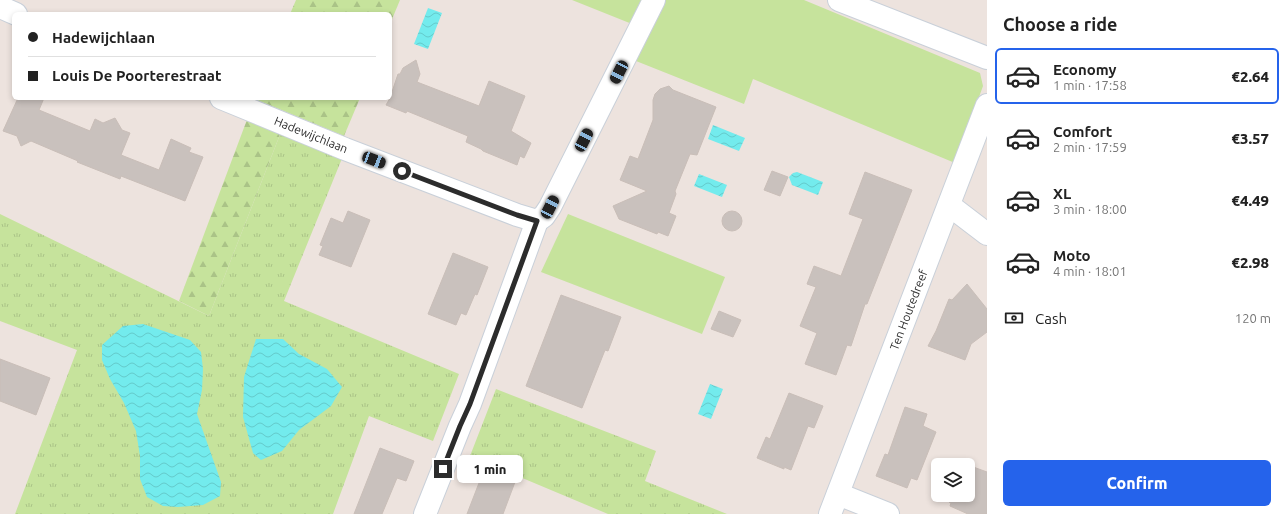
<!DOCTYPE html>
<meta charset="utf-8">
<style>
:root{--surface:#fff;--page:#f2f2f2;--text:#222;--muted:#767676;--line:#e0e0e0;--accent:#2563eb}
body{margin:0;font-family:Ubuntu,sans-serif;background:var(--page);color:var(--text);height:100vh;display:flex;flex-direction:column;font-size:15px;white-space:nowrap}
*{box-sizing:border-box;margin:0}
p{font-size:13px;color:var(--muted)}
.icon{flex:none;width:22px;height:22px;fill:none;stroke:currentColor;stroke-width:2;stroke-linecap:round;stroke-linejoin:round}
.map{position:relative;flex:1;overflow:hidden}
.sheet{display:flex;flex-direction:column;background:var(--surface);width:300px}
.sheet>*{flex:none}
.guide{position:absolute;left:12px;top:12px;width:380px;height:88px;border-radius:6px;box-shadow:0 2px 6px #0003;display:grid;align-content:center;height:88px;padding:0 16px;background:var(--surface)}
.buttons{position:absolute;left:931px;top:458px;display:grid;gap:8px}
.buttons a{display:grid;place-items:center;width:44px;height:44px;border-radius:6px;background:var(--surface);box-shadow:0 2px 6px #0003;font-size:20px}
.end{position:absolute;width:18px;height:18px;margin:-9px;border:5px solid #2c2c2c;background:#fff;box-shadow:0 0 0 2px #fff}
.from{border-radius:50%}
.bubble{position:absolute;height:28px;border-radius:6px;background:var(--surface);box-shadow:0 2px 6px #0003;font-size:13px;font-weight:800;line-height:28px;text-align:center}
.car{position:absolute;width:12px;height:24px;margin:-12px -6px;border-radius:5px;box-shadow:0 0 3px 1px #0007;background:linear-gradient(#222 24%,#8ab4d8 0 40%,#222 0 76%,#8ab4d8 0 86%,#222 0)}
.guide b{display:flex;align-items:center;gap:14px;height:38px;font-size:15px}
.guide b+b{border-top:1px solid var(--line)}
.guide i{width:10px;height:10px;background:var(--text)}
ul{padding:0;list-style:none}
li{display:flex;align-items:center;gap:12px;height:56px;margin:0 8px 6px;padding:0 8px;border:2px solid transparent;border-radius:6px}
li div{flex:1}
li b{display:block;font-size:15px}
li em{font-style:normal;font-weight:800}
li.current{border-color:var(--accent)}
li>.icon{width:36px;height:36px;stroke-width:1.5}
h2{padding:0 16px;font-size:18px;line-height:48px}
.pay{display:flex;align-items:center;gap:10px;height:44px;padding:0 16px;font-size:15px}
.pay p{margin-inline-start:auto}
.button{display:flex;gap:8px;margin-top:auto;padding:8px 16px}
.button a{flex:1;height:46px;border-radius:6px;background:var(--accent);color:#fff;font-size:16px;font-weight:800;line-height:46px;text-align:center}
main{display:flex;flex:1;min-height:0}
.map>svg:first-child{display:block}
</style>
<main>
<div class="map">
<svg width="987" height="514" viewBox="0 0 987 514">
<defs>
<pattern id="forest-firs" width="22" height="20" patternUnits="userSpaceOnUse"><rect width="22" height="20" fill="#c6e39c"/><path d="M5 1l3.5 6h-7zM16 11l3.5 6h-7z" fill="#aac387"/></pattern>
<pattern id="park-tufts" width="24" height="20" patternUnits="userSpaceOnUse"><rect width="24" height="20" fill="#c6e39c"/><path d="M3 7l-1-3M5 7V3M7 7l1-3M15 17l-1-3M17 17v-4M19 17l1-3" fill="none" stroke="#aac387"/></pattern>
<pattern id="water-waves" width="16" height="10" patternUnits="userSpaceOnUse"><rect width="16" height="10" fill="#73ebed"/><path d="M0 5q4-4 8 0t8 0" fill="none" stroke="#64cacb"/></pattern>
</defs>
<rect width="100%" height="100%" fill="#ede3de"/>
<g fill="#c6e39c">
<path d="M572 0H644L632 24Z"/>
<path d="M665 0H804L980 73 983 86 955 163 753 79 744 104 636 61Z"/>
<path d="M568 214 725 277 702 334 541 272Z"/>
</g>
<g fill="url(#forest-firs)">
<path d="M296 0H400L390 24V14H290Z"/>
<path d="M258 98H360L344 136 257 100Z"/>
<path d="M248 117 281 132 209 316 179 301Z"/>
</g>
<g fill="url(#park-tufts)">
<path d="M281 132 343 156 284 301 459 374 433 441 369 416 333 514H15L77 350 0 321V214L209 316Z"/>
<path d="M496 389 656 451 645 481 727 514H608L470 456Z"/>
</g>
<g fill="url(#water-waves)">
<path d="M428 8 442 13 428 49 414 44Z"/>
<path d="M713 125 745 138 739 151 708 139Z"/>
<path d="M797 172 823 182 818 195 792 185 789 177 793 173Z"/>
<path d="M699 174 727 185 722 197 694 186Z"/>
<path d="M143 324 190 340 201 352 203 369 202 390 197 414 221 482 220 496 203 505 178 507 163 506 147 497 140 479V456L136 431 124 403 110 379 102 360V345L123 326Z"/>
<path d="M256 339H283L299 354 327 369 342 387 331 406 299 430 282 451 261 460 253 453 243 417 244 377Z"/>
<path d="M710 384 723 389 711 419 698 414Z"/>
</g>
<g fill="#c9c1bd" stroke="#c9beb8">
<path d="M416 60 420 74 417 82 479 106 489 81 525 96 511 131 531 143 524 158 520 156 517 165 483 151 481 149 466 142 468 136 407 111 406 113 386 105 390 98 398 74H400L403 68Z"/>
<path d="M669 86 673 90 716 107 697 155 690 154 675 191 676 194 669 213 676 216 668 236 658 232 657 234 619 219 613 206 647 191 620 180 630 156 638 159 653 120V100L655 94 660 89Z"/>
<path d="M18 98H44L39 110 90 131 95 119 103 123 115 118 122 130 130 133 121 155 159 170 171 139 191 148 189 152 203 157 185 201 121 176 120 179 77 162 78 161 31 141 21 146 17 136 3 131Z"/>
<path d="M772 171 788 177 780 196 764 190Z"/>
<path d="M865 172 912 190 867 304H865L851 346 847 345 836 375 805 364 817 333 800 326 816 287 807 284 814 266 841 276 863 219 849 214Z"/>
<path d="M348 211 370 220 351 267 319 255 323 246 320 245 331 218 343 223Z"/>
<circle cx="732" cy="221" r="10"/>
<path d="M453 253 488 267 477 295 475 294 466 315 461 313 456 325 428 314Z"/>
<path d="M967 284 987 309V332L971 344 965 360 928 346 936 331 949 299 952 300Z"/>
<path d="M561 295 621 317 608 351 605 350 582 408 526 386Z"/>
<path d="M719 311 741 320 733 337 711 329Z"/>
<path d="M0 359 50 378 36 415 0 401Z"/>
<path d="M789 393 823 406 814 428 808 426 791 470 784 467V469L757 458 766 437 770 439Z"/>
<path d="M905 407 927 414 923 426 936 432 917 480 911 478 907 488 876 476 885 454 888 455Z"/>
<path d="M380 448 414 461 406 481 397 478 382 514H354Z"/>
<path d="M965 464 987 472V514H968L950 506 951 503 949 502 952 495H968V465H964Z"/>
<path d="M484 470 515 482 503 514H467Z"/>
</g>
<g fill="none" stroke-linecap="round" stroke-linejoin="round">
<defs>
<g id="street">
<path d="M839 0 987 58"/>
<path d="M0 7 16 14"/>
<path d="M221 98 345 149 517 215 537 221"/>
<path d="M949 205 987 234"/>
<path d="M838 494 888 514"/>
<path d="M425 514 460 426 470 404 537 221 544 216 550 207 654 0"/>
<path d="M830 514 987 105"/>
</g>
</defs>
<use href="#street" stroke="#c9d0d9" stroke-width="24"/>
<use href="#street" stroke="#fff" stroke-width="22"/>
</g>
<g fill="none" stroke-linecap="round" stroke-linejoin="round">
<path stroke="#2c2c2c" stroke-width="5" d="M402 171 517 215 537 221 470 404 460 426 443 469"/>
</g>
<g text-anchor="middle" stroke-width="3" stroke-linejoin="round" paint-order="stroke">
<g font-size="12" fill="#2c2c2c" stroke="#fff">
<text transform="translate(311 135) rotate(22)" y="4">Hadewijchlaan</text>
<text transform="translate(909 310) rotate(-69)" y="4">Ten Houtedreef</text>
</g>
</g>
</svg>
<div class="buttons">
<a><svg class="icon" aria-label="layers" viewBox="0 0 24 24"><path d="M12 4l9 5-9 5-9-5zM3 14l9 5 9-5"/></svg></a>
</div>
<i class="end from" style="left:402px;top:171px"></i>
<i class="end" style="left:443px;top:469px"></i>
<div class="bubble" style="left:457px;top:455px;width:66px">1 min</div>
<i class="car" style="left:619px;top:72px;rotate:207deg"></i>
<i class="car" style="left:584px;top:140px;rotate:27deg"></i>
<i class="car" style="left:374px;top:160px;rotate:111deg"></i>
<i class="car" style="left:550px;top:207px;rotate:27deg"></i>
<div class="guide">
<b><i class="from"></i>Hadewijchlaan</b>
<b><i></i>Louis De Poorterestraat</b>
</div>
</div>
<section class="sheet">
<h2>Choose a ride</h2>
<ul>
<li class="current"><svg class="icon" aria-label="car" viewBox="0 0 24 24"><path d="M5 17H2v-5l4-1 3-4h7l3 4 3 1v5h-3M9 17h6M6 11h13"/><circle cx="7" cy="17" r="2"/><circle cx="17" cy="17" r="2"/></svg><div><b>Economy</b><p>1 min · 17:58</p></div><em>€2.64</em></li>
<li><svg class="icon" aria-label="car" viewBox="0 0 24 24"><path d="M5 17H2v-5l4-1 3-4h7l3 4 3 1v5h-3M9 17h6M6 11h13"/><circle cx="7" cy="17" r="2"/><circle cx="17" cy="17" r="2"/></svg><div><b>Comfort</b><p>2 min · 17:59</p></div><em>€3.57</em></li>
<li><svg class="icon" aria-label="car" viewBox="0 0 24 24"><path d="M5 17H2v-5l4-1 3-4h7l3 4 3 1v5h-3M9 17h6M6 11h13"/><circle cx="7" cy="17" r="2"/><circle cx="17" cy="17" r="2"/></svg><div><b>XL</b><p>3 min · 18:00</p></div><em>€4.49</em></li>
<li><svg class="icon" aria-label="car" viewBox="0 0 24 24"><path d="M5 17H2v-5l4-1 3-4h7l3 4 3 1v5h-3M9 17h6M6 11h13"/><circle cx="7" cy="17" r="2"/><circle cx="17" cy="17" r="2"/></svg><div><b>Moto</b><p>4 min · 18:01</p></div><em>€2.98</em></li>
</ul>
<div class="pay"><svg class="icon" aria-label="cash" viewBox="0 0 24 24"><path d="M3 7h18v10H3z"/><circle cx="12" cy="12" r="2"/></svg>Cash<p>120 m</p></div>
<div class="button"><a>Confirm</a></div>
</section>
</main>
